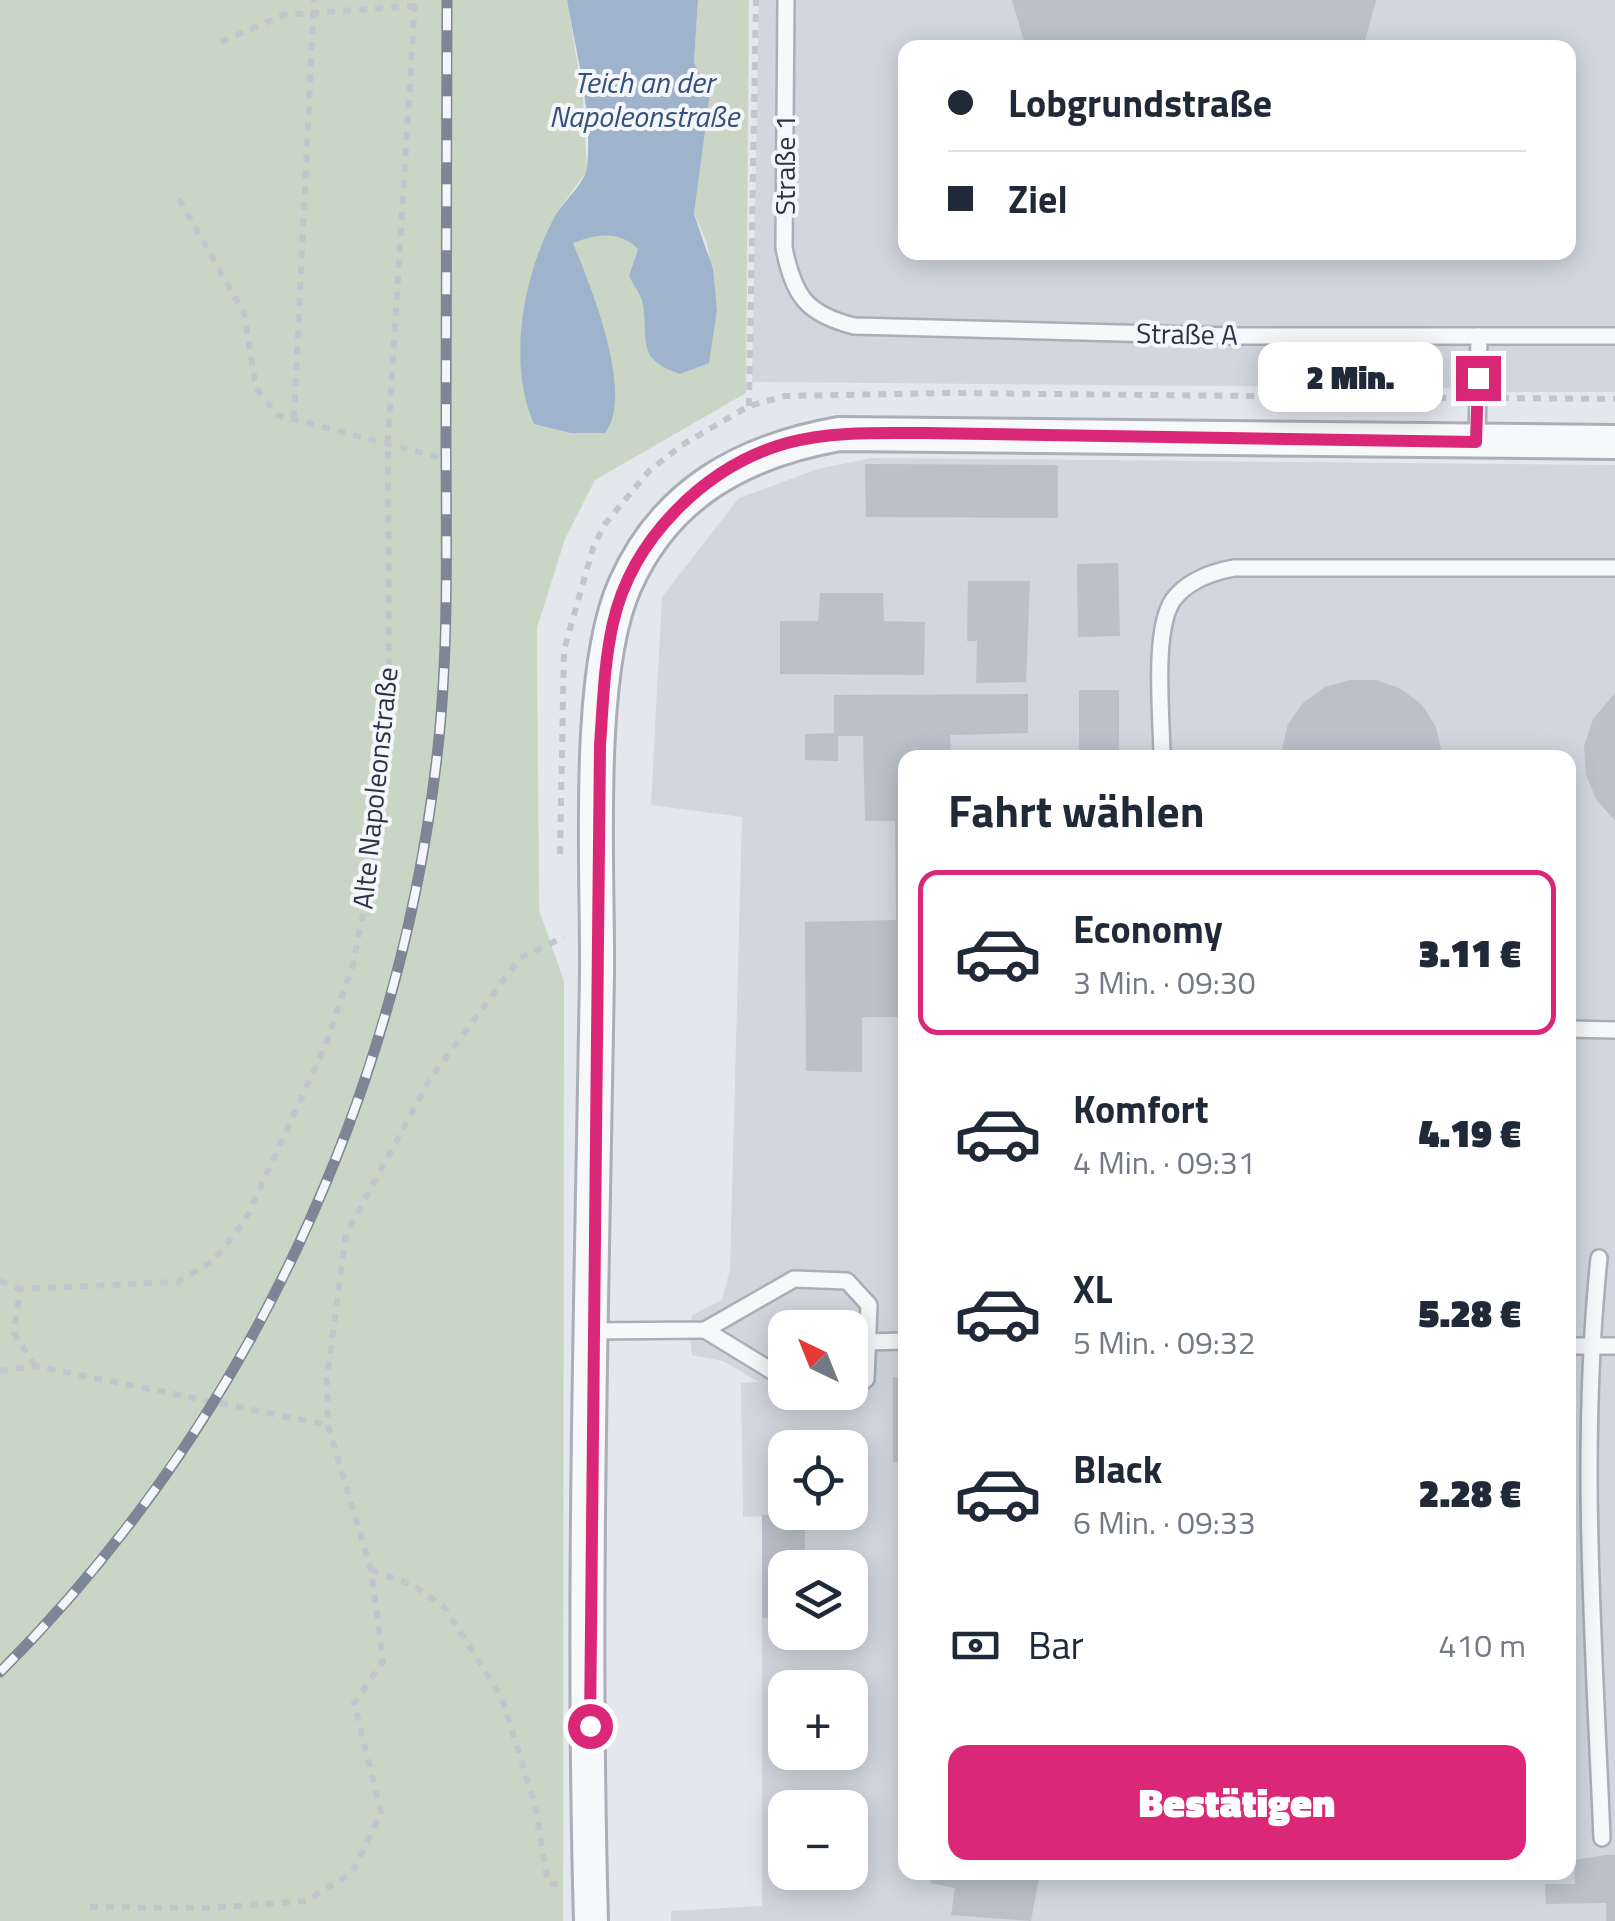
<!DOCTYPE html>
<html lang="de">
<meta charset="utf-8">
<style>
:root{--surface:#fff;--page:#f2f2f3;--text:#1f2937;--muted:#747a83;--line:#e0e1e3;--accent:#db2777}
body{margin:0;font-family:"Titillium Web",sans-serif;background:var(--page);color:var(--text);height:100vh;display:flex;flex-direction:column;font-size:38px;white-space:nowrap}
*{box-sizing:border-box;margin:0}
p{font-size:32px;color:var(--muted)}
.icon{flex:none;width:55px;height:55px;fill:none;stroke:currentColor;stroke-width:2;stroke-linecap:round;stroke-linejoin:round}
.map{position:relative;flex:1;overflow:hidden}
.side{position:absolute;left:898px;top:750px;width:678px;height:1130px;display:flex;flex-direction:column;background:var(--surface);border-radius:20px;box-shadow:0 5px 25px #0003}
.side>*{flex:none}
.top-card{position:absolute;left:898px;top:40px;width:678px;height:220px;border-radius:20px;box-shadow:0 5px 25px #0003;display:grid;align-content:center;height:220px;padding:0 50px;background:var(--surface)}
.needle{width:65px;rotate:317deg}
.tools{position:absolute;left:768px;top:1310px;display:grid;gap:20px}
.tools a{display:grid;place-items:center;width:100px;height:100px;border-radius:20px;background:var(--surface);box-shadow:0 5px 25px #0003;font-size:50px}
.end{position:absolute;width:45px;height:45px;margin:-22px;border:12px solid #db2777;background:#fff;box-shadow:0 0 0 5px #fff}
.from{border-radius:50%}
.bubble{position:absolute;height:70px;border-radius:20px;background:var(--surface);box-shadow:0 5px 25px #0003;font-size:32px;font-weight:800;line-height:70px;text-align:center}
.top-card b{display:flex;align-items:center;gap:35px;height:95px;font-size:38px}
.top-card b+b{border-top:2px solid var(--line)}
.top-card i{width:25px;height:25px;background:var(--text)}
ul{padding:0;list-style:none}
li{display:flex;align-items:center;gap:30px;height:165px;margin:0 20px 15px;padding:0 30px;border:5px solid transparent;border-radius:20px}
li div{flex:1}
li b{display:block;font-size:38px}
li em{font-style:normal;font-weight:800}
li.selected{border-color:var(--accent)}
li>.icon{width:90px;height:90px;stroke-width:1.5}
h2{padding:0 50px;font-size:45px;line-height:120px}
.pay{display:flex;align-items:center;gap:25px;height:110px;padding:0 50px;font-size:38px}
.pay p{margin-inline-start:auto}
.primary-button{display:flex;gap:20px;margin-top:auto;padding:20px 50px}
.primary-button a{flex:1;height:115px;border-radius:20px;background:var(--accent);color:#fff;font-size:40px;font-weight:800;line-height:115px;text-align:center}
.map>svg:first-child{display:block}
</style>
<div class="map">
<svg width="1615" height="1921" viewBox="0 0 1615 1921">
<rect width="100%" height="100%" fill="#e4e7ec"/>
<g fill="#d2d6de" fill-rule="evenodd">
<path d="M759 0H1615V392H1499L1493 377 1458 379 1449 388 752 382ZM905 48H1568V252H905Z"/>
<path d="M871 458 1615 465V1921H671V1911L762 1906V1516L743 1517 741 1383 759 1382 723 1361 692 1355 690 1330 692 1315 722 1300 730 1269 742 817 651 805 662 597 739 498 818 469ZM905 758H1568V1872H905ZM785 1328H850V1392H785ZM785 1448H850V1512H785ZM785 1568H850V1632H785ZM785 1688H850V1752H785ZM785 1808H850V1872H785Z"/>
</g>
<path fill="#c9d6c5" d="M0 0H567L583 97 587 171 556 213 598 318 573 243C597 234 618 230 638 248L629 276 643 302 717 310 707 243 694 214 710 94 694 64 698 0H749L746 393 595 480 565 539 537 628 539 910 564 981 563 1921H0Z"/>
<path fill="#9fb4cc" d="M567 0H698L694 63 710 94 694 214 713 269 717 310 709 363 680 374C635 358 649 342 643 305 642 296 633 285 629 276L638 249C619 230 597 234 573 243 591 287 635 394 605 433H571L534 424C507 363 523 276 554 218 562 202 585 184 587 167 593 113 576 53 567 0Z"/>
<g fill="#bbc0ca">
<path d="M1012 0H1376L1363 48H1026Z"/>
<path d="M865 464 1058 465V518L866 517Z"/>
<path d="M1118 563 1120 636 1078 637 1077 564Z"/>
<path d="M968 581H1030L1026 682 976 683 977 641H967Z"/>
<path d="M820 593H883L884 621 925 622 924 675 780 674V621H818Z"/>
<path d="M1350 680H1376L1401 689 1422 705 1436 727 1443 758H1280L1288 724 1303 703 1325 687Z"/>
<rect x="1079" y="690" width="40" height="68"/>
<path d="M1615 693V821L1596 799 1586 774 1584 746 1593 719Z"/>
<path d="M1028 694V733L950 735 951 758H905V1017H862V1072L806 1071 805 922 896 920 895 821H865L863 736H838V761L805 760V734L834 733V695Z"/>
<rect x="893" y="1377" width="12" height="85"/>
<path d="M805 1514V1568H785V1619L762 1618V1515Z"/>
<path d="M850 1816H863L862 1839 850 1840Z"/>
<path d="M1606 1855H1615V1921H1606V1903L1546 1904 1545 1884H1575L1574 1860Z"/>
<path d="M933 1872H1040L1031 1921 951 1915 955 1888 931 1883Z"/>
</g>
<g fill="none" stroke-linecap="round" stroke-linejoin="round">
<defs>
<g id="service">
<path d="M786 0 784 248C794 296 806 314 854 326L1232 336H1615"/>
<path d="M1477 442 1479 336"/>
<path d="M1162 758C1162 719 1152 631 1173 600 1188 580 1212 572 1234 568H1615"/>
<path d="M1568 1029 1615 1030"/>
<path d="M1599 1258C1579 1451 1594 1645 1602 1838"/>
<path d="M705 1330 785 1379"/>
<path d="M591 1331 705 1330 794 1279 847 1281 869 1305 866 1379 850 1392"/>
<path d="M867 1342 905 1341"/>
<path d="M1568 1346H1615"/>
<path d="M811 1392H849"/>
</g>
<path id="minor" d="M591 1921C582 1605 592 1288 597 972 598 871 585 674 625 585 666 492 744 451 839 434L1615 442"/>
</defs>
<use href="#service" stroke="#a9aeb7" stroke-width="20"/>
<use href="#minor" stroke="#a9aeb7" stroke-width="38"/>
<g stroke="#c2c5cb" stroke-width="6" stroke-dasharray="8 8" stroke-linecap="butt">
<path d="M221 42 283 15 415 6"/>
<path d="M179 199 244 313 256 388 277 415 446 459"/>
<path d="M1501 398 1615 399"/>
<path d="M749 406 756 0"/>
<path d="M294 418 314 0"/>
<path d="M560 854 564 650 593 548 605 524 649 471 682 445 749 406 785 396 950 393 1454 398"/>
<path d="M0 1281 20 1289"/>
<path d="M35 1366 14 1333 20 1289 177 1282 213 1261 245 1221 326 1044 353 964 368 889 389 699 388 440 415 0"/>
<path d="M0 1371 35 1366 328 1425"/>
<path d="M371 1570 415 1586 445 1608 502 1698 535 1805 548 1884H559"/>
<path d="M90 1907 210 1908 306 1901 352 1873 381 1813 354 1703 383 1662 371 1570 328 1425 327 1377 346 1234 430 1079 520 958 564 937"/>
</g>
<use href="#service" stroke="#f7f8fa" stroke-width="15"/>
<use href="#minor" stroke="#f7f8fa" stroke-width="32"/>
<defs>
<path id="rail" d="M0 1672C249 1423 403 1088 439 738 449 637 446 534 446 432 446 288 447 144 447 0"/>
</defs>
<use href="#rail" stroke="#7d8696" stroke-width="11"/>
<use href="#rail" stroke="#f4f6f9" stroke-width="8" stroke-dasharray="22" stroke-linecap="butt"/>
</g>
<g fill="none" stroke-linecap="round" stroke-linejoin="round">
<path stroke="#db2777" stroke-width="12" d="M590 1726 600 745C603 704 604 663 613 623 632 539 705 466 787 443 832 431 879 433 925 433L1476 442 1478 378"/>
</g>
<g text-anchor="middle" stroke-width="8" stroke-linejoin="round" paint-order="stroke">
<g font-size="28" fill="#2b3445" stroke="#f4f6f9">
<text transform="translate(785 165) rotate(-90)" y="10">Straße 1</text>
<text transform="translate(1187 334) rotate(1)" y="10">Straße A</text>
<text transform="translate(375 788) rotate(-84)" y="10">Alte Napoleonstraße</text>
</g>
<g font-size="30" font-style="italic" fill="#34527a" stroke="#f4f6f9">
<text x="644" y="93">Teich an der<tspan x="644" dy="34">Napoleonstraße</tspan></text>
</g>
</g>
</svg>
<div class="tools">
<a><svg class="needle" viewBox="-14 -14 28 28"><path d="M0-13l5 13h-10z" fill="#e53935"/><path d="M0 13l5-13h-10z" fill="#747a83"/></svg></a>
<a><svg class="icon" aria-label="locate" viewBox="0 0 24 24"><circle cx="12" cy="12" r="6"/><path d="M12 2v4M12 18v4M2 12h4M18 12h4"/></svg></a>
<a><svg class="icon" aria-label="layers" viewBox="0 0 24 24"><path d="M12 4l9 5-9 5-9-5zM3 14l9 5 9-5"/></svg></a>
<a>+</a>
<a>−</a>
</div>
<i class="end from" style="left:590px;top:1726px"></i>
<i class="end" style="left:1478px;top:378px"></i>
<div class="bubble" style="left:1258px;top:342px;width:185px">2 Min.</div>
<div class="top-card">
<b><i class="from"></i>Lobgrundstraße</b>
<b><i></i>Ziel</b>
</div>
<section class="side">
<h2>Fahrt wählen</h2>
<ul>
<li class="selected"><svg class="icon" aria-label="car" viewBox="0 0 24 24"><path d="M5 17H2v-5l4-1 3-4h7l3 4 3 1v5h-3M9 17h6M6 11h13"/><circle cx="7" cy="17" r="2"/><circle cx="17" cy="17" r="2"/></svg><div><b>Economy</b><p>3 Min. · 09:30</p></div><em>3.11 €</em></li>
<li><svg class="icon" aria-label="car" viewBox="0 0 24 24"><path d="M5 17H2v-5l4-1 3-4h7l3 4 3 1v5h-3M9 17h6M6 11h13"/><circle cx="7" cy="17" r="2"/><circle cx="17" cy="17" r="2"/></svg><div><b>Komfort</b><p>4 Min. · 09:31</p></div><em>4.19 €</em></li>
<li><svg class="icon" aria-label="car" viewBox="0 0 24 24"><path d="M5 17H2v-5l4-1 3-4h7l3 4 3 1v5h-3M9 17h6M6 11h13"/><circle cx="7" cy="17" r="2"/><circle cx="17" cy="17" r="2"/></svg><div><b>XL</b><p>5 Min. · 09:32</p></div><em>5.28 €</em></li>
<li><svg class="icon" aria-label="car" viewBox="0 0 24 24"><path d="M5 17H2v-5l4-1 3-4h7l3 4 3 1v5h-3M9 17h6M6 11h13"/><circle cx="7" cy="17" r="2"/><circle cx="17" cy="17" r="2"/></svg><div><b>Black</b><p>6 Min. · 09:33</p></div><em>2.28 €</em></li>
</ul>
<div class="pay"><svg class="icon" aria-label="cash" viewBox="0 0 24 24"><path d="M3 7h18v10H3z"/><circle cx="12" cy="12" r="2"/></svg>Bar<p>410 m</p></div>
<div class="primary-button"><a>Bestätigen</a></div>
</section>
</div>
